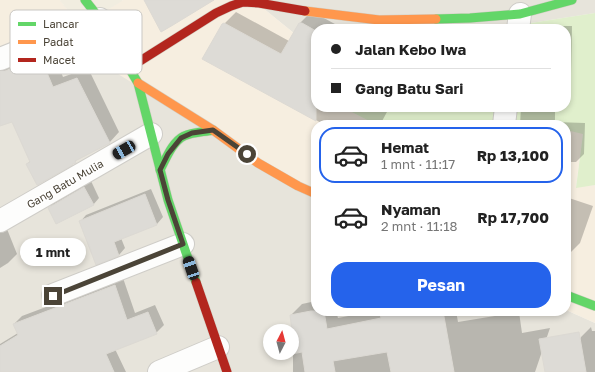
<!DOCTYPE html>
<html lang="id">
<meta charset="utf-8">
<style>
:root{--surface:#fff;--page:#f6f6f6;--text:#222;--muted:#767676;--line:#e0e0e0;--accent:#2563eb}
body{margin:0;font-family:"Golos Text",sans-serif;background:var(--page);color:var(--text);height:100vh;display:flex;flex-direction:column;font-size:15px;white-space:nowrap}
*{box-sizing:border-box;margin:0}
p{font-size:13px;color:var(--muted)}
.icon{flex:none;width:22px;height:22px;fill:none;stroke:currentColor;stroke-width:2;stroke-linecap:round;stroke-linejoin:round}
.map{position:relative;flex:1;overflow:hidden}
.details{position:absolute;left:311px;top:120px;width:260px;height:196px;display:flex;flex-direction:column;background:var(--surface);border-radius:16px;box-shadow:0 2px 6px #0003}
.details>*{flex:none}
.banner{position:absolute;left:311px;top:24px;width:260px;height:88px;border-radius:16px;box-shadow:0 2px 6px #0003;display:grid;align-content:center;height:88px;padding:0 20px;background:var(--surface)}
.needle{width:26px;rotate:6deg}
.buttons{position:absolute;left:263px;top:324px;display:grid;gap:8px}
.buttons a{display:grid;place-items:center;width:36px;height:36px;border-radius:50%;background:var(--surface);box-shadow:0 2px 6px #0003;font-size:20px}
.end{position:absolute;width:18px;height:18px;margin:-9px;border:5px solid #4b4437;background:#fff;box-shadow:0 0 0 2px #fff}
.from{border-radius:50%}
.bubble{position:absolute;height:28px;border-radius:14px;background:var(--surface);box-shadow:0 2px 6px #0003;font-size:13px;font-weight:700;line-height:28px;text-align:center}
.car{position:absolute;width:12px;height:24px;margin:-12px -6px;border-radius:5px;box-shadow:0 0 3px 1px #0007;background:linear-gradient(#222 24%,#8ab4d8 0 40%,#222 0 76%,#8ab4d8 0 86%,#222 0)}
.banner b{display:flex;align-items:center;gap:14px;height:38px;font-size:15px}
.banner b+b{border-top:1px solid var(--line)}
.banner i{width:10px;height:10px;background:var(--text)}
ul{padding:7px 0 0;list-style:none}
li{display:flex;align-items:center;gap:12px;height:56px;margin:0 8px 6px;padding:0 12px;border:2px solid transparent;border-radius:16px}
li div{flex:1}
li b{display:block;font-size:15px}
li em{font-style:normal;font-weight:700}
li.current{border-color:var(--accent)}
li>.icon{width:36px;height:36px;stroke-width:1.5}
.cta{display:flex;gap:8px;margin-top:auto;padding:8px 20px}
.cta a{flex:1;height:46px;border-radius:16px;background:var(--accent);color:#fff;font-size:16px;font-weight:700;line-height:46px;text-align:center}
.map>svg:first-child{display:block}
</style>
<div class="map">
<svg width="595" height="372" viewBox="0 0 595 372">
<rect width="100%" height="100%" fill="#f3f2ee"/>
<g fill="#e7e4db" fill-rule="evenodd">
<path d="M253 0H595V13L492 29H316V51Z"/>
<path d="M74 18 316 192V311H566V310L595 323V372H0V49ZM270 331H292V353H270Z"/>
</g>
<g fill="#f6eee0">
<path d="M0 0H60L74 18 0 49Z"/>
<path d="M123 0H253L316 51V107H342L377 125H316V192L291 181 118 74 73 31Z"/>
<path d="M566 130 583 133 576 187 595 185V323L566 310Z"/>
</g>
<path fill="#f1ede0" d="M60 0H122V1L73 31 74 18Z"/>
<path fill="#e0efcc" d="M595 13V185L576 188 583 134 566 130V125H541L497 116 496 125H377L342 107H566V29H492Z"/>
<g fill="#0003">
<path d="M236 12 289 41 300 23 311 12H313L344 29H316V107H383L388 110 380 125H325L204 59 223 25Z"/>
<path d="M542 26H572L571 74 566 79V29H539Z"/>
<path d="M51 47 63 77 88 68 119 132 109 143 78 158 75 162 27 164 30 161 12 120 0 125V56Z"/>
<path d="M521 107H555V122L585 123 584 154 576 162H566V125H520Z"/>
<path d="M91 181 99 198 93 205 49 208 55 202Z"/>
<path d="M151 189 163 217 157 224 121 238 125 248 119 255 96 264 80 222 86 215Z"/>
<path d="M566 197 593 206 580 243 568 255 566 254Z"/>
<path d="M5 224 17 254 8 263 0 268V225Z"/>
<path d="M123 278 135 313 155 305 164 325 156 333 115 349 126 372H0V344L18 333 14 324 22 316Z"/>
<path d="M316 301V311H336L338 318 374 311H456L458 322 519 312 522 333 550 328 535 372H293V325L291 315 302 304Z"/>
<path d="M591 327 592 331H595V372H565L581 337Z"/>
</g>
<g fill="#dddbd6" stroke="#dcd9d3">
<path d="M144 0H214L173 25 161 32Z"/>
<path d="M224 23 281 54 299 23H302L316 31V121L202 59 222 24Z"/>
<path d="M40 56 53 87 77 78 110 143 75 161 76 163 72 164 73 165 37 185 26 164 30 162 12 122 0 126V71H5Z"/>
<path d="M84 187 94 205 56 224 48 208Z"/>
<path d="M145 194 157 225 114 242 119 256 96 265 79 221Z"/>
<path d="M115 285 127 320 148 312 157 334 106 354 114 372H0V346L18 335 13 324Z"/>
<path d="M311 311H324L327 329 381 318 380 314 400 311H443L454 372H391L387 352 333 361 335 372H305L302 352 292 354V331L290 315Z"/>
<path d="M579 332 586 372H545L539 339Z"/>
</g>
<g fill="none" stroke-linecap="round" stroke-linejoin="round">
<defs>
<g id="street">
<path d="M518 29 520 14"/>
<path d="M0 59 100 19"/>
<path d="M504 125 506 107"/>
<path d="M0 221 151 134"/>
<path d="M53 295 183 244"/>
<path d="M159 372 218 347"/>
</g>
<g id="fast">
<path d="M85 0 100 19 138 83 168 200 196 282"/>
<path d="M436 19 470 18 520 14 572 0"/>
<path d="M160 170C166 159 172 142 184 136 193 132 204 132 213 130"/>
<path d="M566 295 595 306"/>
</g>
<g id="slow">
<path d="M305 11 379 20 436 19"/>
<path d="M138 83 213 130 258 163 298 186 316 194"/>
</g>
<g id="jam">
<path d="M129 68 216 13 231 6 243 2 259 3 305 11"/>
<path d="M196 282 227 372"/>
</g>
</defs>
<use href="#street" stroke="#cfcdc8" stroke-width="24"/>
<use href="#fast" stroke="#d3cfc4" stroke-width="10"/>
<use href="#slow" stroke="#d3cfc4" stroke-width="10"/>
<use href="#jam" stroke="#d3cfc4" stroke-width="10"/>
<use href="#street" stroke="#fdfdfc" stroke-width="22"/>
<use href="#fast" stroke="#63d668" stroke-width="9"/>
<use href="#slow" stroke="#ff974d" stroke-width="9"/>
<use href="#jam" stroke="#b3261e" stroke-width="9"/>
</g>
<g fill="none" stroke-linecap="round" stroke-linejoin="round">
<path stroke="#4b4437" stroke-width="5" d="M53 296 183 244 168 200 160 170 168 154 181 138 192 133 213 130 247 154"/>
</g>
<g text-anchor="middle" stroke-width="3" stroke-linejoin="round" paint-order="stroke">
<g font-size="11" fill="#4b4437" stroke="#fff">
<text transform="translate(65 184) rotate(-30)" y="4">Gang Batu Mulia</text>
</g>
</g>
<rect x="10" y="10" width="132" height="64" rx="6" fill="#fff" stroke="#c9c7c3" stroke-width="1"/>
<rect x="18" y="22" width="18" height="4" fill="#63d668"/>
<rect x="18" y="40" width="18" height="4" fill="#ff974d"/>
<rect x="18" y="58" width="18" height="4" fill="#b3261e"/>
<g font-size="11" fill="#4b4437">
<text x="43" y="28">Lancar</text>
<text x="43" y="46">Padat</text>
<text x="43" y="64">Macet</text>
</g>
</svg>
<div class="buttons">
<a><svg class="needle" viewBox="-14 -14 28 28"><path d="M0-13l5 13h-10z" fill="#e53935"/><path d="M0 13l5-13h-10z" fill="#767676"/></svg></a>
</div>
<i class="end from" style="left:247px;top:154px"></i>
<i class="end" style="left:53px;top:296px"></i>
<div class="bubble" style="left:20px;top:238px;width:66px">1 mnt</div>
<i class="car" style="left:124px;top:150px;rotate:240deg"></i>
<i class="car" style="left:191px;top:268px;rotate:341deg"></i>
<div class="banner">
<b><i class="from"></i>Jalan Kebo Iwa</b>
<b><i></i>Gang Batu Sari</b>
</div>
<section class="details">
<ul>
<li class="current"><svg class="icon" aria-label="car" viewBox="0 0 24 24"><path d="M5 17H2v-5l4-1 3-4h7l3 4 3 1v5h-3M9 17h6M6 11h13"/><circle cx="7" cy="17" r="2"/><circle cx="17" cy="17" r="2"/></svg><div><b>Hemat</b><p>1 mnt · 11:17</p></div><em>Rp 13,100</em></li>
<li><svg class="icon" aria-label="car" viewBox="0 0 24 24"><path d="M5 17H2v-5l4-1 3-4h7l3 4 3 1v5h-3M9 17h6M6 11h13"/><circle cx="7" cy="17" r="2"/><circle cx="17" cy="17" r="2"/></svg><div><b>Nyaman</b><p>2 mnt · 11:18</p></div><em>Rp 17,700</em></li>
</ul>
<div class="cta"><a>Pesan</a></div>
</section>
</div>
